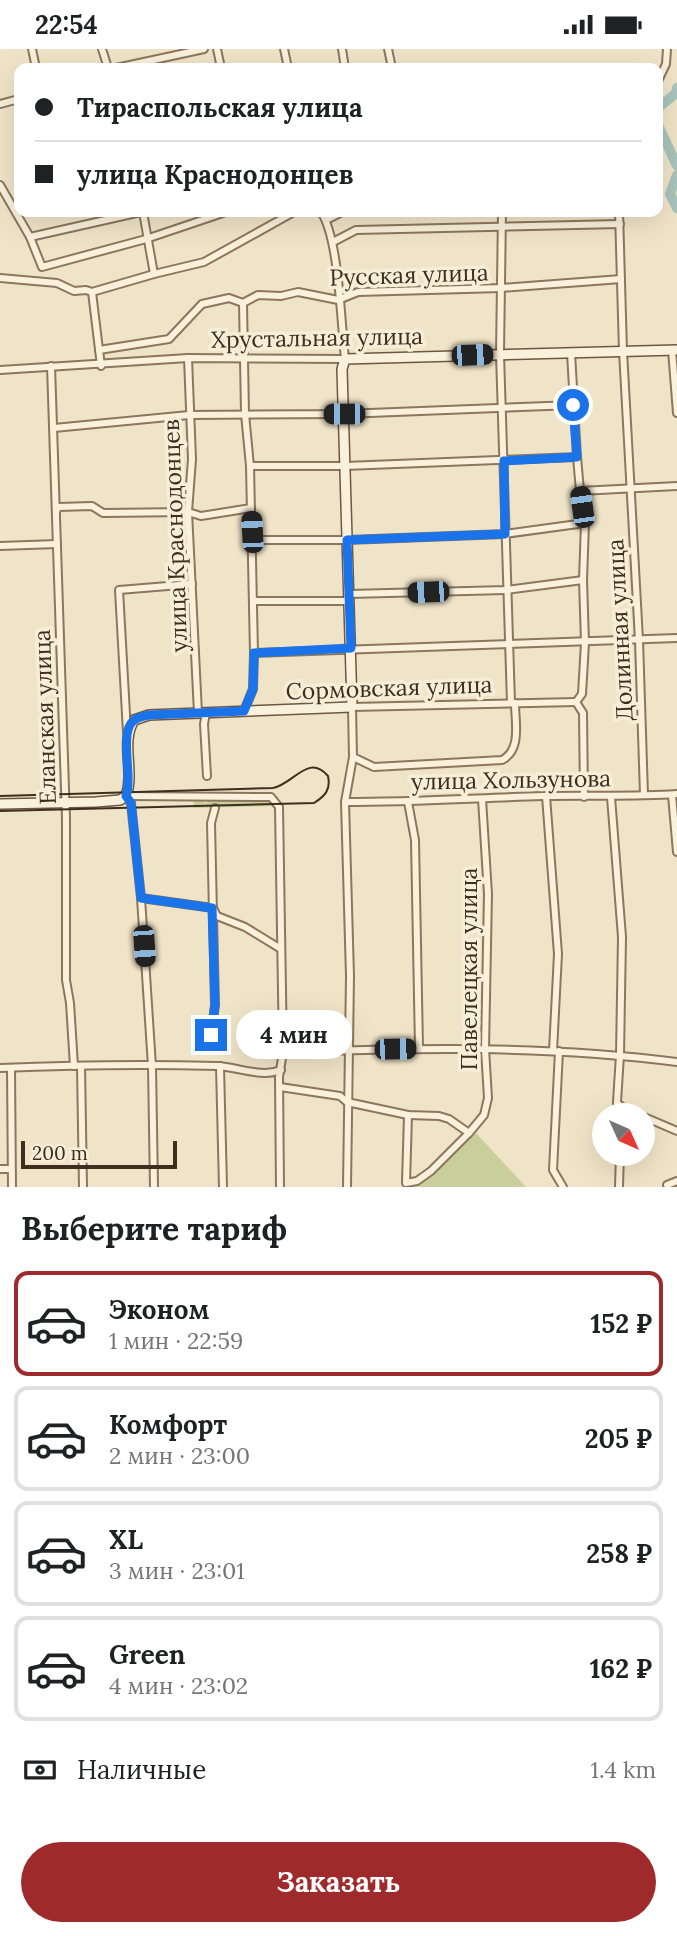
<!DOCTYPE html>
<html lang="ru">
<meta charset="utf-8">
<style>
:root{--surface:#fff;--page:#f6f6f6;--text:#202124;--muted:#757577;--line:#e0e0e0;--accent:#9e2a2b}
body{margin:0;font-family:Lora,serif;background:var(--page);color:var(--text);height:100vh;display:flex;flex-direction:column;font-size:26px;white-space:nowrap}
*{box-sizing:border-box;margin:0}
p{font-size:23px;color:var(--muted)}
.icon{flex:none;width:38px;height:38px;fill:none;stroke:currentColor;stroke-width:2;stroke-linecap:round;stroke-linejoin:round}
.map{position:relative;height:1138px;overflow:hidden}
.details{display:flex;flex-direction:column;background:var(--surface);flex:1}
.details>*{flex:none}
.hud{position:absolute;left:14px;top:14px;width:649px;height:154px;border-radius:14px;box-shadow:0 7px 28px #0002;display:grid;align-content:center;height:154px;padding:0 21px;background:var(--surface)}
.needle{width:46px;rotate:135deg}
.controls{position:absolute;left:592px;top:1054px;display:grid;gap:14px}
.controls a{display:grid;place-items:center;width:63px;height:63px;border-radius:50%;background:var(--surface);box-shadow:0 7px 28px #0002;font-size:35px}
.scale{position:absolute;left:21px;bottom:18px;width:156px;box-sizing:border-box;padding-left:7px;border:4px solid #3d2e20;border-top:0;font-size:19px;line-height:24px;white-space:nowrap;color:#3d2e20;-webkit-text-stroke:5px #f7eed8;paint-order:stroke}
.end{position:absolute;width:32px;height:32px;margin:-16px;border:9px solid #1a73e8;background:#fff;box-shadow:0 0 0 4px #fff}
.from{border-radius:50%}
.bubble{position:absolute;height:49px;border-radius:24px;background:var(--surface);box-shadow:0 7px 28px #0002;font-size:23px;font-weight:700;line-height:49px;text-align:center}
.car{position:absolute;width:21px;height:42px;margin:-21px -10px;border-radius:9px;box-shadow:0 0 5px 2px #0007;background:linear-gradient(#222 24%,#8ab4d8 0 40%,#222 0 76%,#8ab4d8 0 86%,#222 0)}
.hud b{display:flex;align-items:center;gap:24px;height:66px;font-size:26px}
.hud b+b{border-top:2px solid var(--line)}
.hud i{width:18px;height:18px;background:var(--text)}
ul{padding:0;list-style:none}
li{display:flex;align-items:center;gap:21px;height:105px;margin:0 14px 10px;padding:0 7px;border:4px solid var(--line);border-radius:14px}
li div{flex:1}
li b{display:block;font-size:26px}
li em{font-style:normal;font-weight:700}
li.selected{border-color:var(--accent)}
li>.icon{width:63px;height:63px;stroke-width:1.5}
h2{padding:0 21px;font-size:32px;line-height:84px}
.pay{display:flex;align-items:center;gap:18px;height:77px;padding:0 21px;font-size:26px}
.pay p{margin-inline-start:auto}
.action{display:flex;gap:14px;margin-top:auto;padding:14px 21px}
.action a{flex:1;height:80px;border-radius:42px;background:var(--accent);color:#fff;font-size:28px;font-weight:700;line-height:80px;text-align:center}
.status{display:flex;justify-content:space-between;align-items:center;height:49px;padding:0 35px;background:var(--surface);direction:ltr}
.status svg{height:19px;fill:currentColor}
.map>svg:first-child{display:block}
</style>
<div class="status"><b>22:54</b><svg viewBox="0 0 49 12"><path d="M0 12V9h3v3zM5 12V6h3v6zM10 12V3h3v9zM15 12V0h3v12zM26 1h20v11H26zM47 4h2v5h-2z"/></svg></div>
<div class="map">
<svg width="677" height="1138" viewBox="0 0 677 1138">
<rect width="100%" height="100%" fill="#f0e4c8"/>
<g fill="#c9cf9b">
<path d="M194 750 204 751V754L214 751 271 750 276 757 193 759Z"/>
<path d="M476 1084 526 1138H416Z"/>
</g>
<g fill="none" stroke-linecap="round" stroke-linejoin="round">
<g stroke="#a9c4bc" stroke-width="10">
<path d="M658 59 676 44 677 39"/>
<path d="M658 76 677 117"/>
<path d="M677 126 670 145 677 159"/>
</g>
<defs>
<g id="street">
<path d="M32 0 36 19"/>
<path d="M102 0 108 19"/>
<path d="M217 0 221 19"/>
<path d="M284 0 288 19"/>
<path d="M342 0 345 19"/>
<path d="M388 0 392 19"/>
<path d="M116 19 204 0"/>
<path d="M658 32 666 15 667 0"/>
<path d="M0 55 19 50"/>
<path d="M0 136 30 188 42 218 146 190 226 163"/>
<path d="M143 163 154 225"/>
<path d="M502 163 500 305 511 654"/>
<path d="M619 163 623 302 639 591 644 746"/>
<path d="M326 171 342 163"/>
<path d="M30 188 141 163"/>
<path d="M333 193 356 181 620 175"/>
<path d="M0 229 57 234 74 242 86 241 92 243 154 225 204 213 294 163"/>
<path d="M92 243 101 317"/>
<path d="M243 254 245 365 250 417 254 604 253 640 244 662"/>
<path d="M243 254 258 246 281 247 298 243 338 251 358 243 501 239 621 230"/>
<path d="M99 301 169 290 202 255 229 249 243 254"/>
<path d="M672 301 677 364"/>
<path d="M571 304 577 408"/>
<path d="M188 309 192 410 188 463 198 664"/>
<path d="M51 317 66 770V931L70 954 74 1017"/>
<path d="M0 321 188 309 345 310C341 275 339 189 321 163"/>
<path d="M54 379 189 366 344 365 573 356"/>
<path d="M250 417H345L577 408 580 442 677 437"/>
<path d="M580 442 585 474 583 531 585 594 582 645 576 653 583 664 584 748"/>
<path d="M56 463 58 458 92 457 103 464 188 463 201 467 251 459"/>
<path d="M252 491H347L505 485 585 474"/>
<path d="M0 497 57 495"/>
<path d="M349 545 506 541 583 531"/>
<path d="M254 552H349"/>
<path d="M254 604 677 589"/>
<path d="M206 663 204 675 207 727"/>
<path d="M127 683 119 541 192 535"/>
<path d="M353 708 374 718 502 711C522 701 515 673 515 654"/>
<path d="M672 746 677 803"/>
<path d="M126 747 271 748 279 758 283 1003 279 1028 280 1138"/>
<path d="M546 747 558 905 553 1002"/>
<path d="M126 748 131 754 141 849 152 1017 154 1138"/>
<path d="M611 748 622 888 620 1006 617 1053 620 1066"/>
<path d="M345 753C411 753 477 749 543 747 588 746 632 748 677 745"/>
<path d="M408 753 415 791 419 999"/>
<path d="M141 849 213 859 217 867 245 878 281 900"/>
<path d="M211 986 215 956 211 774 215 759"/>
<path d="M559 1002 553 1121 563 1138"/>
<path d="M283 1003C414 999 546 996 677 1013"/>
<path d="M81 1017 83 1138"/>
<path d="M220 1017 223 1138"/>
<path d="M0 1019C72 1016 145 1015 217 1017 238 1018 261 1029 281 1021"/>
<path d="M11 1019 12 1138"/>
<path d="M280 1038 340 1047 347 1053 408 1066 439 1067 449 1070 469 1084"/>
<path d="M617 1054 626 1061 640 1066"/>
<path d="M408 1066 406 1134 417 1132 431 1122 469 1084 484 1066 488 1049 485 1000 488 845 482 750"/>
<path d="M642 1067 677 1082"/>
<path d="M0 1120H11"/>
<path d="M667 1136 677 1132"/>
<path d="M347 1138 350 927 345 753 353 708 352 658 576 653"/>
<path d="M619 1138 620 1104"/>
</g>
<path id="secondary" d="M0 755 96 753 120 751 126 747C135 722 120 694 134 671L149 666 352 658 342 320 345 310 677 301"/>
</defs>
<use href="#street" stroke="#8d765c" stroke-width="10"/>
<use href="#secondary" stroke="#6f573f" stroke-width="12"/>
<use href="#street" stroke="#faf1dc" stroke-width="6"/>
<use href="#secondary" stroke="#faf1dc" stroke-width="9"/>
<path stroke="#3d2e20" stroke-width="2" d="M0 747 273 739C294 735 308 704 328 727 331 741 325 747 314 754L0 762"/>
</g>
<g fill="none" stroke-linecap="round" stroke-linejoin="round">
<path stroke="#1a73e8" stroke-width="9" d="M211 986 215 956 212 859 141 849 131 754 126 747C133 727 119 685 133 672 137 668 144 667 149 666L244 662 253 640 254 604 351 599 347 491 505 485 504 412 577 408 573 356"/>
</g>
<g text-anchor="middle" stroke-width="7" stroke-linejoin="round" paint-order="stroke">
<g font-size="23" fill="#3d2e20" stroke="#f7eed8">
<text transform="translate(409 226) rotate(-2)" y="8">Русская улица</text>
<text transform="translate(317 289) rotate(-1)" y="8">Хрустальная улица</text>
<text transform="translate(175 487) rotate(-92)" y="8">улица Краснодонцев</text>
<text transform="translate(620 581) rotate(-93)" y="8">Долинная улица</text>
<text transform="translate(389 639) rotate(-2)" y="8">Сормовская улица</text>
<text transform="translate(45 668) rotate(-92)" y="8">Еланская улица</text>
<text transform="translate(511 731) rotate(-1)" y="8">улица Хользунова</text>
<text transform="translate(469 920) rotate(-90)" y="8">Павелецкая улица</text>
</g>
</g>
</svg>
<div class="controls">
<a><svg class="needle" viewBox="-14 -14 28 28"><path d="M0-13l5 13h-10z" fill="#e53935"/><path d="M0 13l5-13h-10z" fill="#757577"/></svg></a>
</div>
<div class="scale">200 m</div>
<i class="end from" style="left:573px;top:356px"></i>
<i class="end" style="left:211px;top:986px"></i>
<div class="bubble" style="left:236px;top:961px;width:116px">4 мин</div>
<i class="car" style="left:472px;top:306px;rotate:88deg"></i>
<i class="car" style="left:344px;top:365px;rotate:270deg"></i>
<i class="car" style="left:582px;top:458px;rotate:352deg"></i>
<i class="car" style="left:252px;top:483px;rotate:357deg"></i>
<i class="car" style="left:428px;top:543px;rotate:268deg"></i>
<i class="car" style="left:144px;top:897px;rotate:176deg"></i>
<i class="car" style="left:395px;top:1000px;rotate:89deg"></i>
<div class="hud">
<b><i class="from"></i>Тираспольская улица</b>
<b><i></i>улица Краснодонцев</b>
</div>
</div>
<section class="details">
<h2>Выберите тариф</h2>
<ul>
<li class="selected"><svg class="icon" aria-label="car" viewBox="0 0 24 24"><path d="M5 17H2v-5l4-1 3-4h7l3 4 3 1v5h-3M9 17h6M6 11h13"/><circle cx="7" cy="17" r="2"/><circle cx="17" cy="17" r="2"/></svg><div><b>Эконом</b><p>1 мин · 22:59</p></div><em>152 ₽</em></li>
<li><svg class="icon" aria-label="car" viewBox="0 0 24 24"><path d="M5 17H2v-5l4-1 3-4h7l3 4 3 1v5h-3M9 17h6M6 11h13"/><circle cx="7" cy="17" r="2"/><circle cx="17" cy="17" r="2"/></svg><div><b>Комфорт</b><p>2 мин · 23:00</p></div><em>205 ₽</em></li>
<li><svg class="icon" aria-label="car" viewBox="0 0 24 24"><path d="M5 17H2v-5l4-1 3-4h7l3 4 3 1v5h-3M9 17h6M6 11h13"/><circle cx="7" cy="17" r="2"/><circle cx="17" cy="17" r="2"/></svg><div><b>XL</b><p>3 мин · 23:01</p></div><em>258 ₽</em></li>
<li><svg class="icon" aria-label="car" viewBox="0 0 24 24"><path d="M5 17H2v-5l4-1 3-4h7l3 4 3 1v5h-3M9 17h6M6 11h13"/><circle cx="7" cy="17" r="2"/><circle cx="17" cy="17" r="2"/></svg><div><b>Green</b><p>4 мин · 23:02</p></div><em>162 ₽</em></li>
</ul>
<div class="pay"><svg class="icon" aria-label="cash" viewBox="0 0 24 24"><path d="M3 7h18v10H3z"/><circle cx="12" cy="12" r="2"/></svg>Наличные<p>1.4 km</p></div>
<div class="action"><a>Заказать</a></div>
</section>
